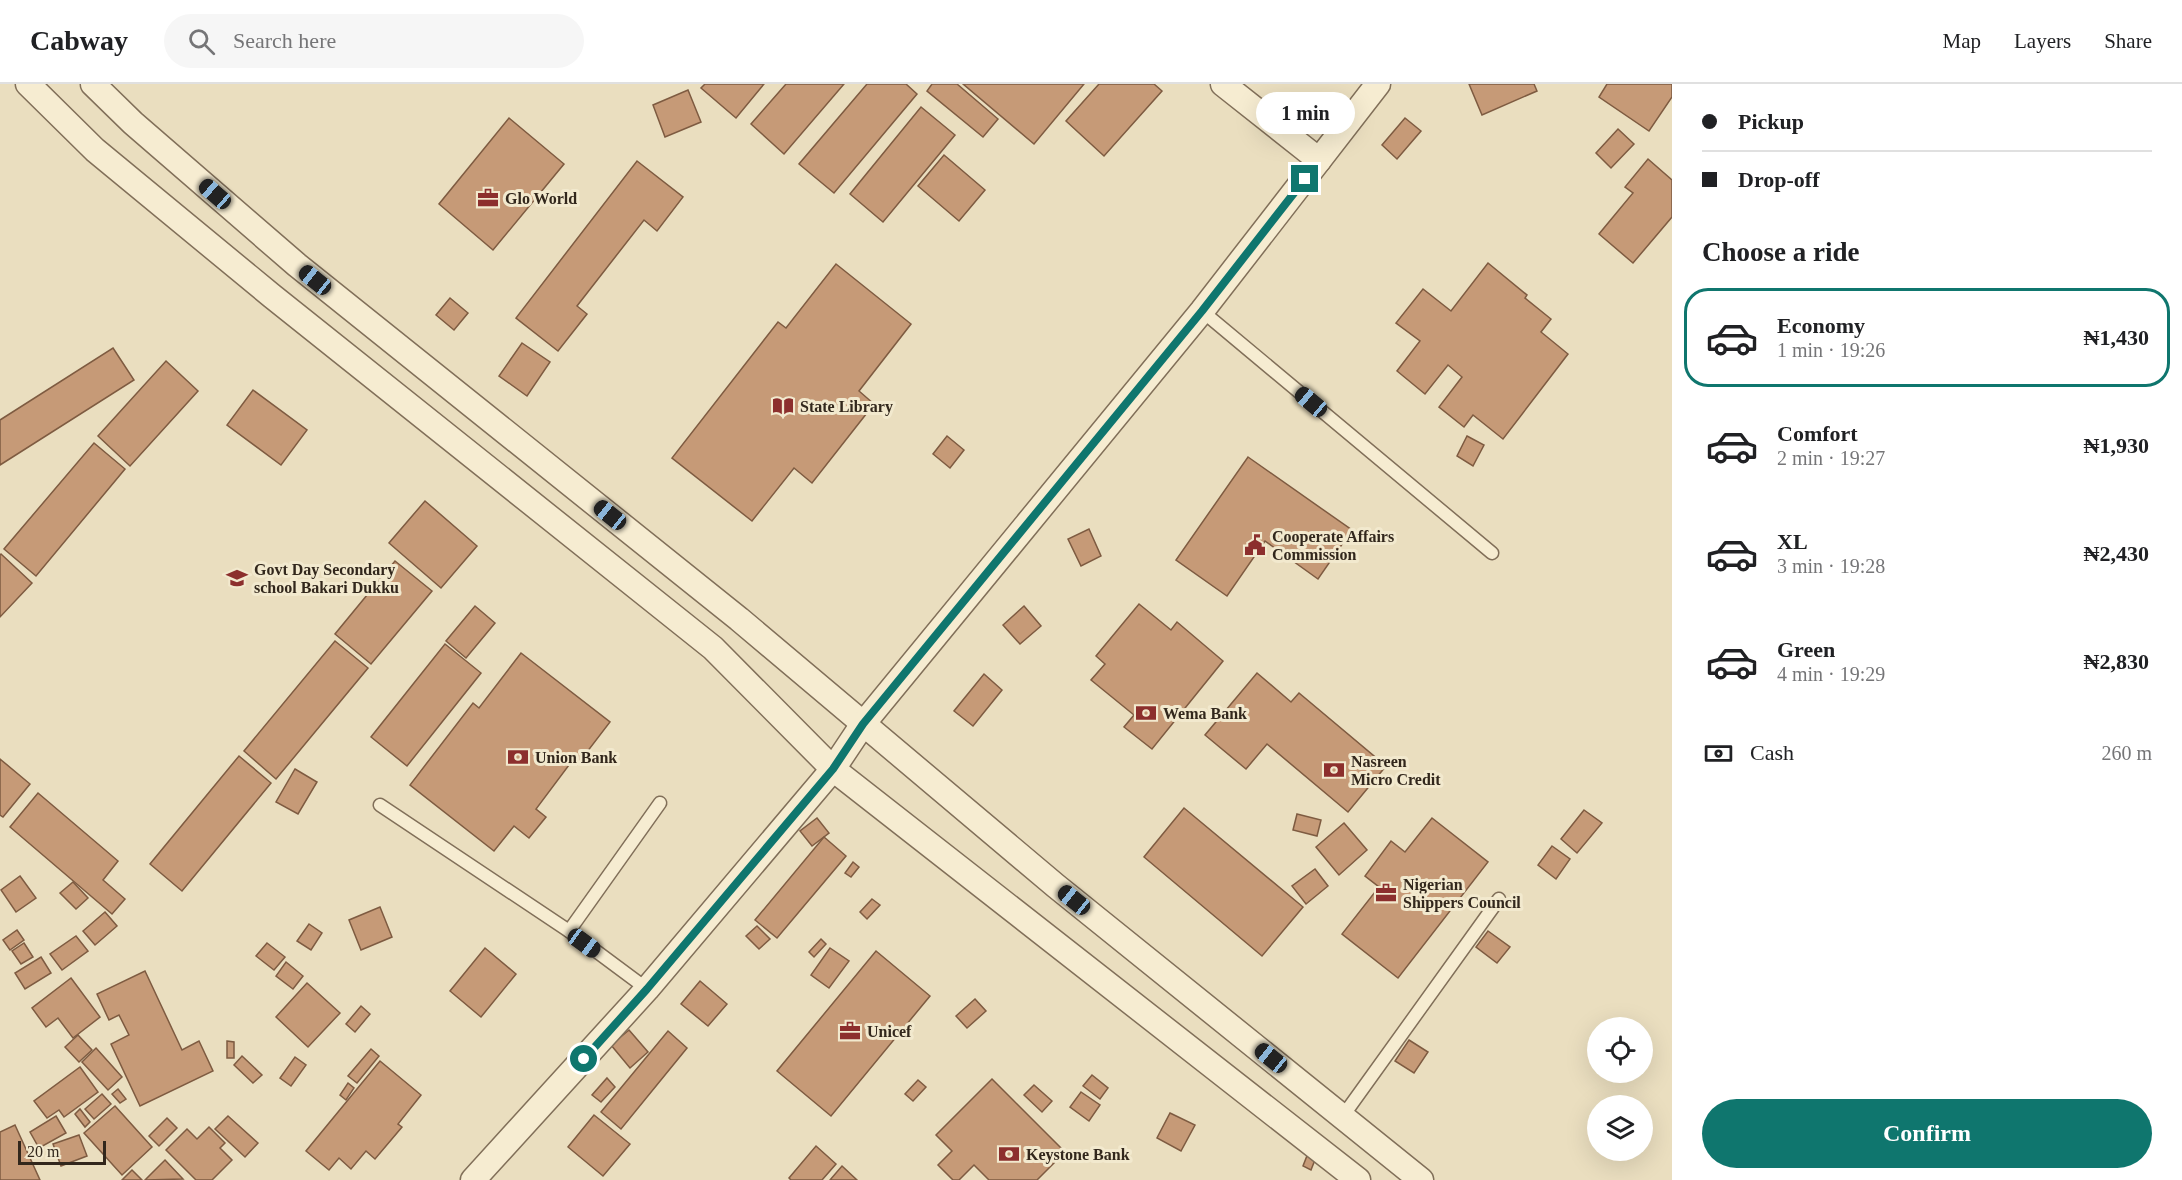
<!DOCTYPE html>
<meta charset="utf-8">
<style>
:root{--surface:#fff;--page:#f6f6f6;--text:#202124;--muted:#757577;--line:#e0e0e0;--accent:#0f766e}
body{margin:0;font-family:Georgia,serif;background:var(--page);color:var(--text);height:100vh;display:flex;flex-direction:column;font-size:22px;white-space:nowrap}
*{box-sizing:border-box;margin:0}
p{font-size:20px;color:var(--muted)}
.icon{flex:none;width:33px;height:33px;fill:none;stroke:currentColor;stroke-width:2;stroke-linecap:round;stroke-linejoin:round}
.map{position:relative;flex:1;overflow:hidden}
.drawer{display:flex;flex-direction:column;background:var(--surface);width:510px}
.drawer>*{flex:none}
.hud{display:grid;align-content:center;height:132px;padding:0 30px;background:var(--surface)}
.fabs{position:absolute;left:1587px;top:933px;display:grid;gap:12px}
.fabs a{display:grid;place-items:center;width:66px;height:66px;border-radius:50%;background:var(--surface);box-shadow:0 6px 24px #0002;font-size:30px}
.scale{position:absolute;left:18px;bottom:15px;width:88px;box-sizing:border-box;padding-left:6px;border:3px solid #32271c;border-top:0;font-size:16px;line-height:21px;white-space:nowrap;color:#32271c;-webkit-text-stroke:4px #f2e9ce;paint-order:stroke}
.end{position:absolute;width:27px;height:27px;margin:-14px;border:8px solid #0f766e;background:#fff;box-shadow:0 0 0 3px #fff}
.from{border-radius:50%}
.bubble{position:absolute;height:42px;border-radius:21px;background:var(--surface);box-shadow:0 6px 24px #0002;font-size:20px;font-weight:600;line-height:42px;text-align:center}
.car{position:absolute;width:18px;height:36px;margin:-18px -9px;border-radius:8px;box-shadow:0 0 4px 2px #0007;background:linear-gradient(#222 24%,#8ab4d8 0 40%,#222 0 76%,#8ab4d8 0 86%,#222 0)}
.hud b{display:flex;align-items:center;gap:21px;height:57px;font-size:22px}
.hud b+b{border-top:2px solid var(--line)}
.hud i{width:15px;height:15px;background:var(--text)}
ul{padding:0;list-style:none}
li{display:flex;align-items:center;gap:18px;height:99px;margin:0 12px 9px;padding:0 18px;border:3px solid transparent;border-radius:24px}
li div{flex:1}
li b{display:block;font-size:22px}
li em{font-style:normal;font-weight:600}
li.active{border-color:var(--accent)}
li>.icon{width:54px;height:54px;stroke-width:1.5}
h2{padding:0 30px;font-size:27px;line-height:72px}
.pay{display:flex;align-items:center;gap:15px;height:66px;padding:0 30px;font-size:22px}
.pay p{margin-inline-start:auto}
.button{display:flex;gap:12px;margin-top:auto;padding:12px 30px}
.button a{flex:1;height:69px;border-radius:36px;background:var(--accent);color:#fff;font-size:24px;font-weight:600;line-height:69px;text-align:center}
header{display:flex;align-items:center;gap:36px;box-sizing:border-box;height:84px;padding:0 30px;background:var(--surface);border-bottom:2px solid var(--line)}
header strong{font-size:28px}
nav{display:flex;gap:33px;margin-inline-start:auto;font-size:21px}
.search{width:420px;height:54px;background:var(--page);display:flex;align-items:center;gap:15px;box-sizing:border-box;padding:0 21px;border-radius:33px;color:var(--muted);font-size:22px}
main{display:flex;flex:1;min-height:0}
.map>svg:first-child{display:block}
</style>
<header>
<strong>Cabway</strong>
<div class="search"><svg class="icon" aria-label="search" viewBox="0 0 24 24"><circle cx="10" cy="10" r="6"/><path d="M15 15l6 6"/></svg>Search here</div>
<nav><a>Map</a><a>Layers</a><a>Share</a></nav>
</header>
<main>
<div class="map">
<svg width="1672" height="1096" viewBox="0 0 1672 1096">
<rect width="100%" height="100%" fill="#eadebf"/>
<g fill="#c69a77" stroke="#7e5b41" stroke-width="1.5">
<path d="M705 0H764L736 34 701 4Z"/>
<path d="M786 0H844L784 70 751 40Z"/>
<path d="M867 0H906L917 10 834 109 799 80Z"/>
<path d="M932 0H957L998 35 983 53 927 7Z"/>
<path d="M963 0H1084L1034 60Z"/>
<path d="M1099 0H1154L1162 7 1104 72 1066 37Z"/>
<path d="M1469 0H1534L1537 7 1482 31Z"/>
<path d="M1607 0H1672V13L1649 47 1599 13Z"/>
<path d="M688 6 701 38 665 53 653 21Z"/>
<path d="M921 23 955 51 883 138 850 110Z"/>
<path d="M509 34 564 80 493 166 439 120Z"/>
<path d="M1405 34 1421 47 1397 75 1382 61Z"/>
<path d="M1618 45 1634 60 1611 84 1596 69Z"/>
<path d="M944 71 985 106 959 137 918 102Z"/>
<path d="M1648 75 1672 96V133L1633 179 1599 150 1633 109 1625 103Z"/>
<path d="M637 77 683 113 657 147 644 136 577 222 587 230 558 267 516 234Z"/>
<path d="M1488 179 1527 211 1525 214 1551 235 1541 248 1568 270 1503 355 1473 331 1464 343 1439 323 1462 293 1448 281 1425 310 1397 287 1420 257 1396 239 1423 205 1451 227Z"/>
<path d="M836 180 911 240 859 307 874 320 812 399 794 384 752 437 672 374 778 238 786 244Z"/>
<path d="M450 214 468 229 454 246 436 231Z"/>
<path d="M522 259 550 278 527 312 499 292Z"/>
<path d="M113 264 134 296 0 381V336Z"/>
<path d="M166 277 198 307 130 382 98 352Z"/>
<path d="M253 306 307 346 281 381 227 341Z"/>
<path d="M947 352 964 366 950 384 933 370Z"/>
<path d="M1467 352 1484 361 1473 382 1457 372Z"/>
<path d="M94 359 125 385 36 492 4 465Z"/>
<path d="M1248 373 1352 446 1318 495 1265 457 1227 512 1176 476Z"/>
<path d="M425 417 477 462 441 504 389 459Z"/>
<path d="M1089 445 1101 472 1081 482 1068 455Z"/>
<path d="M1 470 32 499 0 533V471Z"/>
<path d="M395 477 432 507 371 580 335 550Z"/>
<path d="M1139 520 1171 546 1177 538 1223 577 1152 665 1124 643 1134 631 1091 596 1105 580 1096 572Z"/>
<path d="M475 522 495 539 466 574 446 557Z"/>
<path d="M1024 522 1041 542 1020 560 1003 541Z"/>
<path d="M335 557 368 584 276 695 244 667Z"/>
<path d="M445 560 481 589 407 682 371 653Z"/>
<path d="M521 569 610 638 577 681 572 677 536 725 546 733 529 754 514 742 494 767 410 701 473 619 479 624Z"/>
<path d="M1257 589 1291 618 1299 609 1386 682 1348 728 1267 660 1246 685 1205 651Z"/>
<path d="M984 590 1002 606 973 642 954 627Z"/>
<path d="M239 672 271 699 182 807 150 780Z"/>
<path d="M0 675 30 700 3 733 0 731Z"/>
<path d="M295 685 317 698 298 730 276 718Z"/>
<path d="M38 709 118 777 103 796 125 815 112 830 10 743Z"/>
<path d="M1184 724 1303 823 1262 872 1144 773Z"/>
<path d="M1584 726 1602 739 1577 769 1561 755Z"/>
<path d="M1297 730 1321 736 1317 752 1293 746Z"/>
<path d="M817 734 829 749 812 762 800 747Z"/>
<path d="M1432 734 1488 778 1398 894 1342 850 1379 803 1365 792 1391 757 1405 768Z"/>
<path d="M1344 739 1367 766 1339 791 1316 763Z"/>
<path d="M824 753 846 772 777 854 755 836Z"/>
<path d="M1552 762 1570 775 1556 795 1538 781Z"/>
<path d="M853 778 859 783 851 793 845 789Z"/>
<path d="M1315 785 1328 802 1306 820 1292 802Z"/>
<path d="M20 792 36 814 16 828 1 806Z"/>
<path d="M73 798 88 814 76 825 60 809Z"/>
<path d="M872 815 880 821 867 835 860 828Z"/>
<path d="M380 823 392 853 361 866 349 836Z"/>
<path d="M105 828 117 842 95 861 83 847Z"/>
<path d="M309 840 322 849 311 866 297 857Z"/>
<path d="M757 842 770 855 759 865 746 852Z"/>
<path d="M17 846 24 856 10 866 3 856Z"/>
<path d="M1488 847 1510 863 1497 879 1476 863Z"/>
<path d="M76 852 88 867 62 886 50 870Z"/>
<path d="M821 855 826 860 814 873 809 868Z"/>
<path d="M24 859 33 873 21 880 12 867Z"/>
<path d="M267 859 285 873 274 886 256 872Z"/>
<path d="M485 864 516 890 481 933 450 907Z"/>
<path d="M830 864 849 877 829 904 811 891Z"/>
<path d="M876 867 930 912 831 1032 777 987Z"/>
<path d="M41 873 51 889 25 905 15 889Z"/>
<path d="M286 878 303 892 293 905 276 892Z"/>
<path d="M145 887 182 966 199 957 213 987 140 1022 111 960 129 951 119 931 109 936 97 910Z"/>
<path d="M71 894 100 933 73 954 58 934 46 943 32 924Z"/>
<path d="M700 897 727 920 708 942 681 920Z"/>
<path d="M307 899 340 929 308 963 276 933Z"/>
<path d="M975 915 986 927 967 944 956 932Z"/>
<path d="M361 922 370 930 355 948 346 940Z"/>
<path d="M629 946 648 968 630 984 611 961Z"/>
<path d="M668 947 687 964 621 1045 601 1028Z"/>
<path d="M78 951 92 966 79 978 65 963Z"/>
<path d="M1409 956 1428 968 1414 989 1395 977Z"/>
<path d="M227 957 234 958V974H227Z"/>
<path d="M96 964 122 993 108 1006 82 978Z"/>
<path d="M371 965 379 972 357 999 348 992Z"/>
<path d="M242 972 262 991 253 999 234 981Z"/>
<path d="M295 973 306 981 291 1002 280 994Z"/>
<path d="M380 977 421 1011 398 1040 402 1043 375 1075 366 1067 351 1085 339 1074 329 1086 306 1067Z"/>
<path d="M80 983 98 1008 64 1033 59 1026 47 1034 34 1017Z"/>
<path d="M1092 991 1108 1004 1100 1015 1083 1002Z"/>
<path d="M607 994 615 1003 601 1018 592 1011Z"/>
<path d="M992 995 1065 1068 1037 1096H989L974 1081 959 1096H953L938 1081 952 1067 936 1051Z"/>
<path d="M918 996 926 1003 913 1017 905 1010Z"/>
<path d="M348 999 354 1004 346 1016 340 1011Z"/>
<path d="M1034 1001 1052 1017 1042 1028 1024 1011Z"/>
<path d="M118 1005 126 1015 120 1019 112 1010Z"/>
<path d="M1081 1008 1100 1021 1089 1037 1070 1023Z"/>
<path d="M102 1010 111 1020 94 1035 85 1025Z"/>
<path d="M115 1022 152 1063 122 1091 84 1049Z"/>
<path d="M80 1025 90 1038 85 1043 75 1030Z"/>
<path d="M1170 1029 1195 1041 1181 1067 1157 1054Z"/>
<path d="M594 1031 630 1060 603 1092 568 1063Z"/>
<path d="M56 1032 66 1049 39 1064 30 1048Z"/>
<path d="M228 1032 258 1059 245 1073 215 1045Z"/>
<path d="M167 1034 177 1044 159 1062 149 1052Z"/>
<path d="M15 1041 40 1096H0V1048Z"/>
<path d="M209 1043 225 1059 220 1064 232 1076 212 1096H196L166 1066 187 1045 197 1055Z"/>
<path d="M79 1051 87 1072 61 1082 53 1060Z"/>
<path d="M816 1062 836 1080 822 1096H791L789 1094Z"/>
<path d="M1310 1064 1318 1068 1311 1086 1303 1082Z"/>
<path d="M165 1076 183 1095 145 1096Z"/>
<path d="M842 1082 857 1096H830Z"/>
<path d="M132 1086 142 1096H122Z"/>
</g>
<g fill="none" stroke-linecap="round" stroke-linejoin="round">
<defs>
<g id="lane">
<path d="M1202 227 1492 469"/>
<path d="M380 721 569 847 647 905"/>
<path d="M569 847 660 719"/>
<path d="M1343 1032 1499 815"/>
</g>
<g id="street">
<path d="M28 0 95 66 272 212 713 564 833 685 1358 1096"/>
<path d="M93 0 133 39 297 181 739 535 1056 802 1421 1096"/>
<path d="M1223 0 1319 76"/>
<path d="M473 1096 647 905 833 685 863 640 1202 227 1378 0"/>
</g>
</defs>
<use href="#lane" stroke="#816f59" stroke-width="15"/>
<use href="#street" stroke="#816f59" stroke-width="27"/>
<use href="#lane" stroke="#f6ecd1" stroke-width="12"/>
<use href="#street" stroke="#f6ecd1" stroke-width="24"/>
</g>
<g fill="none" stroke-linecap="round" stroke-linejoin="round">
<path stroke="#0f766e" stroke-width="8" d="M584 975 647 905 833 685 863 640 1202 227 1305 95"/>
</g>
<defs>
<symbol id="office-bare" viewBox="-9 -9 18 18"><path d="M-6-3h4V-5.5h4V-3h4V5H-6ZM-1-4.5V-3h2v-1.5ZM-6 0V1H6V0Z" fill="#8c2f2d" stroke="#f2e9ce" stroke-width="2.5" paint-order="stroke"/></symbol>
<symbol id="library-bare" viewBox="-9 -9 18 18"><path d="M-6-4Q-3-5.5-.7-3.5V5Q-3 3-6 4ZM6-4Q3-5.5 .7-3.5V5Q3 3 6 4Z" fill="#8c2f2d" stroke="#f2e9ce" stroke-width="2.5" paint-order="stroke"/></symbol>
<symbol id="civic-bare" viewBox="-9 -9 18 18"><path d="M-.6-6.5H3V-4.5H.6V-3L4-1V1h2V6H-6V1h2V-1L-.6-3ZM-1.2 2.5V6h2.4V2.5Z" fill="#8c2f2d" stroke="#f2e9ce" stroke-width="2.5" paint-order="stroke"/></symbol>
<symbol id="school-bare" viewBox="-9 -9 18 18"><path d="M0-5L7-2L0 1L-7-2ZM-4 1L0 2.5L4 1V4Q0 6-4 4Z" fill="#8c2f2d" stroke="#f2e9ce" stroke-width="2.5" paint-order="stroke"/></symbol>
<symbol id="bank-bare" viewBox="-9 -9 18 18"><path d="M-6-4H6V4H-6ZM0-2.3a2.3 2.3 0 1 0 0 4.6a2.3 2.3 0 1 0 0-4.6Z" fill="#8c2f2d" stroke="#f2e9ce" stroke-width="2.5" paint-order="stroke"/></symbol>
</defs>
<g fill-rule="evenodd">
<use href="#office-bare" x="473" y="99" width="30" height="30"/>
<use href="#library-bare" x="768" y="307" width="30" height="30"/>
<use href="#civic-bare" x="1240" y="446" width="30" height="30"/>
<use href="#school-bare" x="222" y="479" width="30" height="30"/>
<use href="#bank-bare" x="1131" y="614" width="30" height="30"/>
<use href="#bank-bare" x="503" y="658" width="30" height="30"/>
<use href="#bank-bare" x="1319" y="671" width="30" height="30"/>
<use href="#office-bare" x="1371" y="794" width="30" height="30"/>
<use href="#office-bare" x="835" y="932" width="30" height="30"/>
<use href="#bank-bare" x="994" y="1055" width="30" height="30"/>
</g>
<g text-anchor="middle" stroke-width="6" stroke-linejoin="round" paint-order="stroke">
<g font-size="16" font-weight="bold" fill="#32271c" stroke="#f2e9ce" text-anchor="start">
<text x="505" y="120">Glo World</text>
<text x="800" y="328">State Library</text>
<text x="1272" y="458">Cooperate Affairs<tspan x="1272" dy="18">Commission</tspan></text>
<text x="254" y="491">Govt Day Secondary<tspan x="254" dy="18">school Bakari Dukku</tspan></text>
<text x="1163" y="635">Wema Bank</text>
<text x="535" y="679">Union Bank</text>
<text x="1351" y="683">Nasreen<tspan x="1351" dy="18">Micro Credit</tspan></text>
<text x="1403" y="806">Nigerian<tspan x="1403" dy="18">Shippers Council</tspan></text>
<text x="867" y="953">Unicef</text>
<text x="1026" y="1076">Keystone Bank</text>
</g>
</g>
</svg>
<div class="fabs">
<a><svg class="icon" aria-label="locate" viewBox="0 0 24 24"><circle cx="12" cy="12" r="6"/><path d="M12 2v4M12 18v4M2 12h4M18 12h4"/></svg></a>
<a><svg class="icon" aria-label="layers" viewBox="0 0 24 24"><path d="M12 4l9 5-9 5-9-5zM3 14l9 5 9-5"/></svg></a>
</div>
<div class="scale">20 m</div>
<i class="end from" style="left:584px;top:975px"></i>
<i class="end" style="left:1305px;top:95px"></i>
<div class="bubble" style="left:1256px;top:8px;width:99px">1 min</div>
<i class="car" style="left:215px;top:110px;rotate:311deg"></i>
<i class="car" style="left:315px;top:196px;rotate:309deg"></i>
<i class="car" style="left:1311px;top:318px;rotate:310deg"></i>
<i class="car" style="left:610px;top:431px;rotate:309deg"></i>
<i class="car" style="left:1074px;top:816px;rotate:309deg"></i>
<i class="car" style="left:584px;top:859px;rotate:126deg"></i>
<i class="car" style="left:1271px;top:974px;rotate:309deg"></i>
</div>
<section class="drawer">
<div class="hud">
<b><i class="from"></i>Pickup</b>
<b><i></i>Drop-off</b>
</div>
<h2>Choose a ride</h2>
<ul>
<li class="active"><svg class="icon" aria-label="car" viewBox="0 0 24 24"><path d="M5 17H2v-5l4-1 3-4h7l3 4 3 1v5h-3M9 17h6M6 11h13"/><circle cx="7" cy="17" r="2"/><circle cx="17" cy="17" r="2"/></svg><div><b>Economy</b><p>1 min · 19:26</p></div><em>₦1,430</em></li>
<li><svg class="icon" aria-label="car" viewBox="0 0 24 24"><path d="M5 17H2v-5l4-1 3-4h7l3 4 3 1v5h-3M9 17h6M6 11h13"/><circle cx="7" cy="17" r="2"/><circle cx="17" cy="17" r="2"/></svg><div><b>Comfort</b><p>2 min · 19:27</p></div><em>₦1,930</em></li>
<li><svg class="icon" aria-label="car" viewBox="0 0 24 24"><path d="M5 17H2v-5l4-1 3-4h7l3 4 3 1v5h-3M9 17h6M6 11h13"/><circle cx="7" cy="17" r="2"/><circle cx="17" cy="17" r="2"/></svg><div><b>XL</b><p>3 min · 19:28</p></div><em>₦2,430</em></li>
<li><svg class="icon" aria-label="car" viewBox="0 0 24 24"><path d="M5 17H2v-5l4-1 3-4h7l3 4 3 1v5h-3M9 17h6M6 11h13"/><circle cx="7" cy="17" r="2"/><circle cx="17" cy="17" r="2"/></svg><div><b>Green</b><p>4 min · 19:29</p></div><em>₦2,830</em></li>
</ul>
<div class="pay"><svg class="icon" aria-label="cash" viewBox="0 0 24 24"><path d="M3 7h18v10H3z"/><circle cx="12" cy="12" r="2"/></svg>Cash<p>260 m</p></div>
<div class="button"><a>Confirm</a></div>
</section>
</main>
